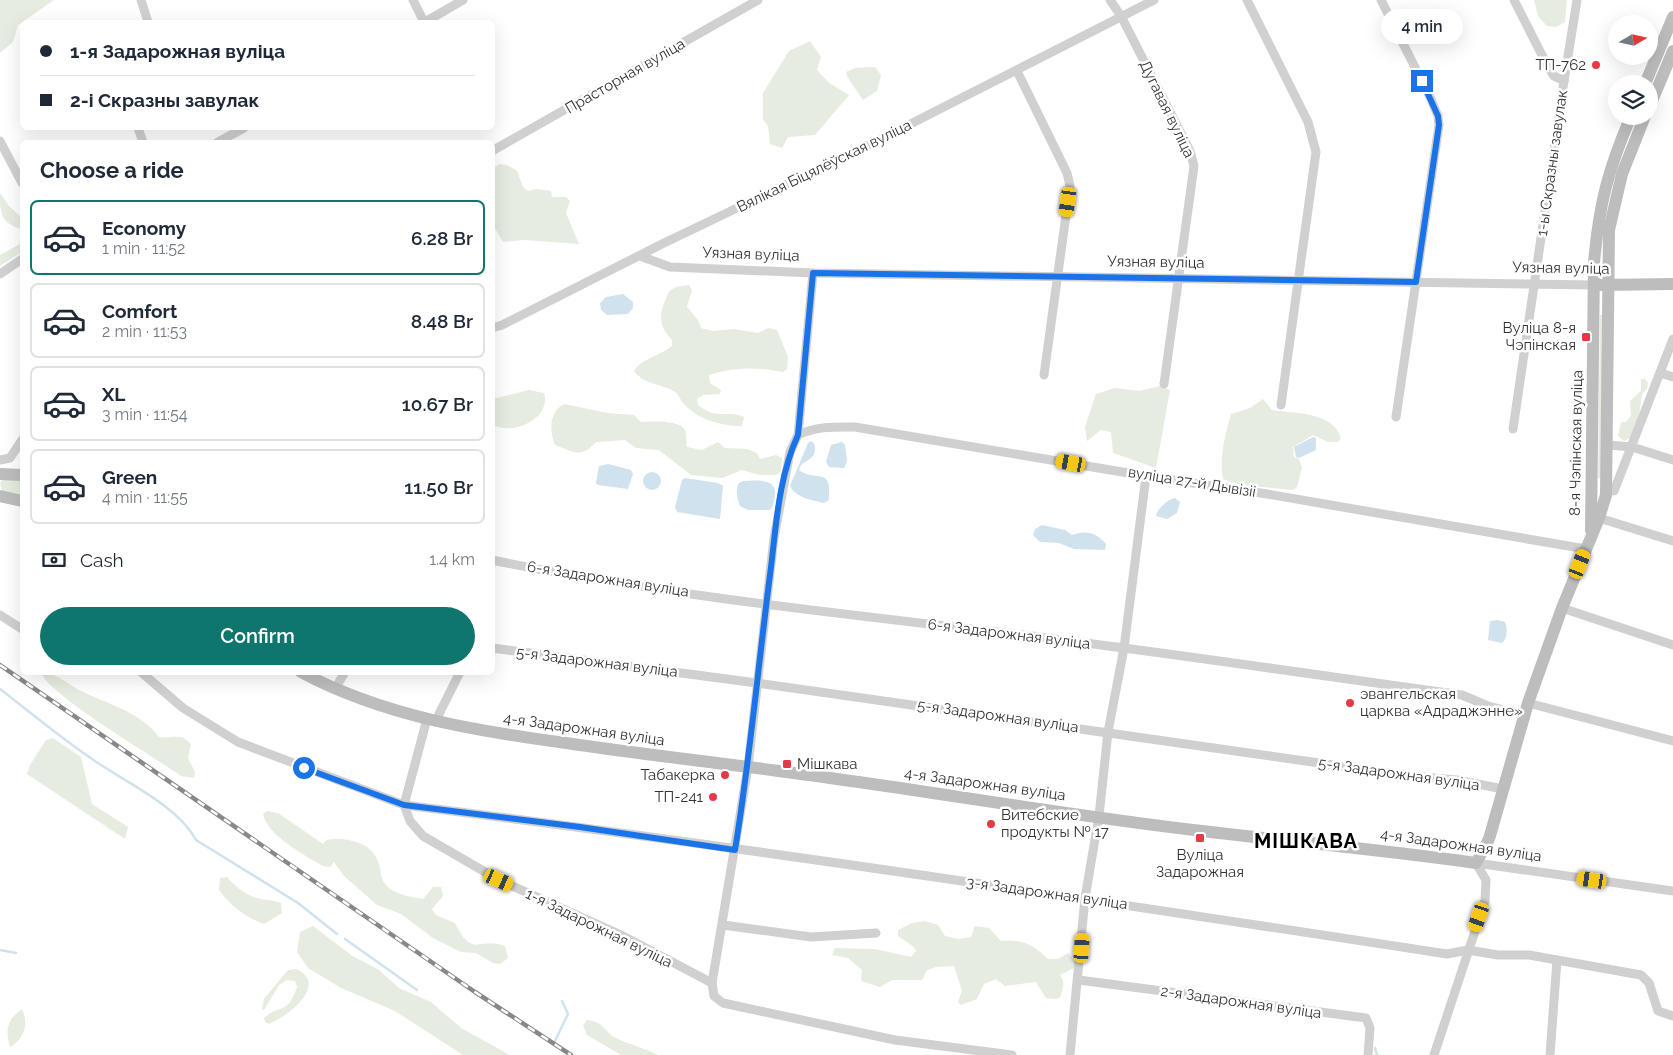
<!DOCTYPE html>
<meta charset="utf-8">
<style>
:root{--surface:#fff;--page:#f2f2f3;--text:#1f2937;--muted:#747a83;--line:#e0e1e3;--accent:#0f766e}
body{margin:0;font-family:Raleway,sans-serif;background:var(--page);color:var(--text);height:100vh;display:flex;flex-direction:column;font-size:19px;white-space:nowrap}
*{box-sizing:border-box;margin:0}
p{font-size:16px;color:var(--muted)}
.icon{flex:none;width:28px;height:28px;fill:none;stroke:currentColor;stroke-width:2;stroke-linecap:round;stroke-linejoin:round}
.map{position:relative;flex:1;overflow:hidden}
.drawer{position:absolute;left:20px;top:140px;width:475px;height:535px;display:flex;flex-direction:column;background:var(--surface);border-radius:8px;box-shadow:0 5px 20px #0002}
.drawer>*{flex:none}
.banner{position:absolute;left:20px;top:20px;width:475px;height:110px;border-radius:8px;box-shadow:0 5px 20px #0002;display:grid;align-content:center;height:110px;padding:0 20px;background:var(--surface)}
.needle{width:32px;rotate:81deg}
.fabs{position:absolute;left:1608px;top:15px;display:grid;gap:10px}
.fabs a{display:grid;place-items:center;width:50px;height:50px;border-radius:50%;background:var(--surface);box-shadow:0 5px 20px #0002;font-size:25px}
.end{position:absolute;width:22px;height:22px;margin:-11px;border:6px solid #1a73e8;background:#fff;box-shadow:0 0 0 2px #fff}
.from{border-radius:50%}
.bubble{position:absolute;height:35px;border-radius:18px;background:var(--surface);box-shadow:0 5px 20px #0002;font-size:16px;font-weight:600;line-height:35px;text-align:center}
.car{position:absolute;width:15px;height:30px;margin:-15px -8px;border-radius:6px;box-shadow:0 0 4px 1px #0007;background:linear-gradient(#f5c518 24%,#345 0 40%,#f5c518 0 76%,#345 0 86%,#f5c518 0)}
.banner b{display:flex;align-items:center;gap:18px;height:48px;font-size:19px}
.banner b+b{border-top:1px solid var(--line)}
.banner i{width:12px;height:12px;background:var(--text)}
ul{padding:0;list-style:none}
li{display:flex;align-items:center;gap:15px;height:75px;margin:0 10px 8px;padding:0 10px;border:2px solid var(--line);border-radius:8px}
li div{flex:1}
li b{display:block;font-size:19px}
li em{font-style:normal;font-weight:600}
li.current{border-color:var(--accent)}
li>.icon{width:45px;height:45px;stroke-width:1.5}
h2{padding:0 20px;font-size:22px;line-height:60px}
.pay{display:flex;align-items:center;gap:12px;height:55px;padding:0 20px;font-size:19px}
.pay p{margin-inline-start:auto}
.action{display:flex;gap:10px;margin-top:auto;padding:10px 20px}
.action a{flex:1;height:58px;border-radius:30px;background:var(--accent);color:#fff;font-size:20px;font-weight:600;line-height:58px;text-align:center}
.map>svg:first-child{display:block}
</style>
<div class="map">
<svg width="1673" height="1055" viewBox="0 0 1673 1055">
<rect width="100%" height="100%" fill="#fff"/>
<g fill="#e6ecdf">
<path d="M0 0H54L18 25 13 42 0 53Z"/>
<path d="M1534 0H1567L1565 22 1556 27 1547 26 1538 16Z"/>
<path d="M810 41 821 57 817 70 829 83 849 95 815 135 788 137 782 148 770 144 768 126 763 119V93L789 51Z"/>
<path d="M875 67 881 75 877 91 863 100 848 78 846 72 855 68Z"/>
<path d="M499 164 507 165 517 171 523 187 528 191 537 189 551 191 552 197H566L570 201 566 213 579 244 524 240 503 242 493 225V169Z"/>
<path d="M0 193 9 206 22 218V232L21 229C0 223 0 212 0 193Z"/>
<path d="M22 243V252L0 266V255Z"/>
<path d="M689 285 692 290 687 307 698 320 701 328 713 331 734 329 758 333 768 328 777 330 788 357 787 369 783 372C756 367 735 367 709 375L710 383 721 390 720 394 703 395 697 399 698 405C718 421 726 409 744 417L742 426C721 426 699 420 684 404 680 400 679 394 675 392 661 383 644 385 634 371 642 358 660 356 672 346V340C660 327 658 317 665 301 667 296 668 291 674 288 678 286 684 286 689 285Z"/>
<path d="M1600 315H1604L1602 478H1598Z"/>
<path d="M1641 379H1645L1648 383 1647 389 1642 394 1639 417 1630 438 1624 441 1618 436 1621 422H1626L1631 416 1630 401 1641 391Z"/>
<path d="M1160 386 1170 390 1156 468 1113 453 1111 432 1101 430 1087 441 1085 427 1096 394 1115 388 1139 391Z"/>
<path d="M529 390 544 393C552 419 510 437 493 424V399Z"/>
<path d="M1263 399 1272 410C1295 414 1332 411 1341 438L1338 442H1328L1313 435 1293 447 1294 457 1299 459 1302 468 1297 487 1293 490 1241 485 1223 479C1219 457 1225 436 1231 414L1250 408Z"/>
<path d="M565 404 607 413 634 415 641 422C651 421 681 420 685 430 687 434 686 442 687 447L702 450 718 442 725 448 747 449 757 453 760 459 776 455 782 458 781 471 776 475H759L742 470 722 478 691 475 659 450 636 448 625 440 596 442C581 459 574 452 555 445 549 431 549 410 565 404Z"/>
<path d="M4 479 22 481V496L2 492 0 483Z"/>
<path d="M41 673C56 672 66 683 79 690 106 704 140 711 159 737 173 739 182 732 191 745L188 758 195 772 194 778 181 776C152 755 53 698 41 673Z"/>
<path d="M53 738 81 757 92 804 128 827 125 839 27 774 30 765 46 740Z"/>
<path d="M267 811 278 813 323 844 326 840C343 837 369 841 377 859 382 870 379 880 389 888 398 895 412 897 423 899L433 887H441L443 896 432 909 436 915 455 923C473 960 478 936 505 946L508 958 500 964 493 963 476 953 461 952 433 938 401 914 377 905 344 876 334 862 330 867 323 866C304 855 267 835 263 814Z"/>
<path d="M227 877C234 885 246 896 257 898 267 901 270 899 281 903L282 913 264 924C246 918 230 905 219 890L220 878Z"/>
<path d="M925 921 938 925 945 936 958 939 971 937 975 926 989 928 1001 941C1022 939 1033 944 1048 959H1058L1068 953 1076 962 1074 968 1060 975C1066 983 1063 989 1060 997L1056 999 1046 998 1036 982 1005 986 996 979 984 984 977 999 961 1005 958 1002 962 991 954 966 936 967 927 970 922 980H892L880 987 861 981 862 970 848 958 832 955 835 948 875 949 911 957 916 951 914 947 898 936V930L912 923Z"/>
<path d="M313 926 351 955 379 970 399 988 431 1002 461 1028 510 1055H463L395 1011 341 988 308 968 297 952 300 932Z"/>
<path d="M296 969C330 984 287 1017 269 1024L265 1022 264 1018C281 1003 287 1016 297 987L295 981 287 980 279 985 264 1010 262 1009 264 999 288 970Z"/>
<path d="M22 1009C29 1024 24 1039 10 1047 5 1030 7 1019 22 1009Z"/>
<path d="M587 1020C607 1023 602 1031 616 1038 630 1045 645 1048 658 1055H621L587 1035 583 1025Z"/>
</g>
<g fill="#cfe2ee">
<path d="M623 294 633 302V308L628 314 607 315 601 310 600 303 606 297Z"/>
<path d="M1313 437 1316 438V450L1299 458 1296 457 1294 447Z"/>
<path d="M811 441 814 443C818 457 810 458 801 465L799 470C817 483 832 465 829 500L824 503C812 500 796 498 790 486L808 443Z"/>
<path d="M842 442 845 445 847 461 844 468 829 467 826 462 831 445Z"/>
<path d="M608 464 631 470 633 474 628 489 598 485 596 483 599 466Z"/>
<circle cx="652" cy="481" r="9"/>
<path d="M685 478 718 483 723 486 720 519 677 512 675 507 682 480Z"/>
<path d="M743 481C755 481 777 477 775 495 774 501 774 505 770 510H748L740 506C737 498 735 491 739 483Z"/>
<path d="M1175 498 1180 502 1177 513 1167 519 1156 516C1157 509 1167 500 1175 498Z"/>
<path d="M1042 525 1065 530 1072 535C1086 530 1096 532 1106 544L1105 550 1074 549 1059 543 1040 542 1033 535 1035 529Z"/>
<path d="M1498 620 1505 622C1508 628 1507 639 1502 643L1488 640 1490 621Z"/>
</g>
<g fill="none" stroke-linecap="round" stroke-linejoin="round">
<g stroke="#cfe2ee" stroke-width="2.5">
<path d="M0 689C31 713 62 739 95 761 127 783 178 806 196 840L298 903 337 934"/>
<path d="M345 939 417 990"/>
<path d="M0 950 16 953"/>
<path d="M555 1041 568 1014 562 1001"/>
<path d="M1375 1048 1377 1055"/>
</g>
<g stroke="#d0d0d0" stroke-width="9">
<path d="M141 0 148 22"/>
<path d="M413 0 424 22"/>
<path d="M1110 0 1121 16 1190 151 1194 166 1164 384"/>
<path d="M1247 0 1308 122 1316 152 1281 405"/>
<path d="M1381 0 1430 97 1438 116 1439 125 1396 417"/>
<path d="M425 22 463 0"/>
<path d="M1017 71 1067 173 1070 186 1044 375"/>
<path d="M1564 81 1577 0"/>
<path d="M138 128 143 142"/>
<path d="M0 141 22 183"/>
<path d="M218 142 244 128"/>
<path d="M492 151 758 0"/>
<path d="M640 256 670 267 813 273 1595 285"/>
<path d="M0 274 22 259"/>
<path d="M492 328 502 325 664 243 875 142 1154 0"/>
<path d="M1660 373 1673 377"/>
<path d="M1513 429 1564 81 1554 76 1548 67 1514 0"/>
<path d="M798 435C817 426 834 427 855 427L1146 476 1261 493 1586 549"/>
<path d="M1608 445 1632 447 1673 460"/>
<path d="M0 460 10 458 22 440"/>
<path d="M1614 491 1673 339"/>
<path d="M1599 518 1673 541"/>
<path d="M492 560C667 596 846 614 1023 635 1170 653 1316 675 1462 695L1488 706 1524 715"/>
<path d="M1562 608 1673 645"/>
<path d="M0 615 22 629"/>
<path d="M492 648 757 683 1411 776 1457 780 1503 789"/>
<path d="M141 672 183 708 238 742 404 805 410 821 423 836 499 880 621 935 712 983 714 996 723 1003 895 1040 1012 1055"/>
<path d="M335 689 345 672"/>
<path d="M1528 703 1673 741"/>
<path d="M427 719 404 805C752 848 1100 901 1447 954L1468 950 1498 955H1529L1641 975 1649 983 1658 1011 1673 1016"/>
<path d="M435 722 460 672"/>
<path d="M1476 863 1673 891"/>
<path d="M723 925 811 937 876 933"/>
<path d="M1079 980 1366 1018 1370 1028 1368 1055"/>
<path d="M712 983 748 767 774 538 790 452 798 435 813 273"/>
<path d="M1070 1055 1085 898 1099 816 1108 732 1124 648 1146 476"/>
<path d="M1434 1055 1485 901 1486 880 1476 863"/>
<path d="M1550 1055 1557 960"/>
</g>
<g stroke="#bdbdbd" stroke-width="12">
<path d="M1645 84 1673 17"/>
<path d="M1649 108 1673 51"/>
<path d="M1600 285 1673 284"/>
<path d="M0 474 22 475"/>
<path d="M0 496 22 501"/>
<path d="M1591 530 1594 263C1599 204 1608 170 1631 116"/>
<path d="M301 672C383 716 476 731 566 743 639 754 713 762 786 772 925 790 1063 815 1202 831 1294 842 1385 850 1476 863L1489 839 1528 703 1562 608 1599 518 1606 495 1609 230 1622 174 1645 116"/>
</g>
<defs>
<path id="rail" d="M0 665 475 992 571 1055"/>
</defs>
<use href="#rail" stroke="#888" stroke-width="4.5"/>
<use href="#rail" stroke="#fff" stroke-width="2.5" stroke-dasharray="8" stroke-linecap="butt"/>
</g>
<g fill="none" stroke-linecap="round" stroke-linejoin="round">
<path stroke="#1a73e8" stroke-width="6" d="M304 768 404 805 580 827 735 850C750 759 758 667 770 575 776 529 778 478 798 435L813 273 1416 282 1439 125 1438 116 1422 81"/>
</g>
<g fill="#e63946" stroke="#fff" stroke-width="2">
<circle cx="1596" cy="65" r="5"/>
<rect x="1581" y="332" width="10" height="10" rx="2.5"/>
<circle cx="1350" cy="703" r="5"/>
<rect x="782" y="759" width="10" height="10" rx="2.5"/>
<circle cx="725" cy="775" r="5"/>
<circle cx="713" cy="797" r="5"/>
<circle cx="991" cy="824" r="5"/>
<rect x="1195" y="833" width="10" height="10" rx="2.5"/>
</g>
<g text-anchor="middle" stroke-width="5" stroke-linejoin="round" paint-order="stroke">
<g font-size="15" fill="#333" stroke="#fff" text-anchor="end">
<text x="1586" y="70">ТП-762</text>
<text x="1576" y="333">Вуліца 8-я<tspan x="1576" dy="17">Чэпінская</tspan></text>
<text x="1360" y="699" text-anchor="start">эвангельская<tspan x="1360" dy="17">царква «Адраджэнне»</tspan></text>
<text x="797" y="769" text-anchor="start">Мішкава</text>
<text x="715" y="780">Табакерка</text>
<text x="703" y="802">ТП-241</text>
<text x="1001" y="820" text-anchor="start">Витебские<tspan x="1001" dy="17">продукты № 17</tspan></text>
<text x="1200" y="860" text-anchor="middle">Вуліца<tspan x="1200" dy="17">Задарожная</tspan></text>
</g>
<g font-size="15" fill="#333" stroke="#fff">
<text transform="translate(625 76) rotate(-30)" y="5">Прасторная вуліца</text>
<text transform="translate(1167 109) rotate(64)" y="5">Дугавая вуліца</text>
<text transform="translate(1552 163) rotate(-82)" y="5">1-ы Скразны завулак</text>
<text transform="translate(824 166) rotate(-26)" y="5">Вялікая Біцялёўская вуліца</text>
<text transform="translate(751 254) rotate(2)" y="5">Уязная вуліца</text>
<text transform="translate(1156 262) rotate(1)" y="5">Уязная вуліца</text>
<text transform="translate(1561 268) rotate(1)" y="5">Уязная вуліца</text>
<text transform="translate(1576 443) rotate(-89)" y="5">8-я Чэпінская вуліца</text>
<text transform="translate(1192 482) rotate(9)" y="5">вуліца 27-й Дывізіі</text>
<text transform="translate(608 579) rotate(9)" y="5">6-я Задарожная вуліца</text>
<text transform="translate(1009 634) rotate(7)" y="5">6-я Задарожная вуліца</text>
<text transform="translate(597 662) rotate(7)" y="5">5-я Задарожная вуліца</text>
<text transform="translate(998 716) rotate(8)" y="5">5-я Задарожная вуліца</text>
<text transform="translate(584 729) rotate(8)" y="5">4-я Задарожная вуліца</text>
<text transform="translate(1399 774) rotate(8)" y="5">5-я Задарожная вуліца</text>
<text transform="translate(985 784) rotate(8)" y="5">4-я Задарожная вуліца</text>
<text transform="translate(1461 845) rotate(8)" y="5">4-я Задарожная вуліца</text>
<text transform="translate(1047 893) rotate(8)" y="5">3-я Задарожная вуліца</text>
<text transform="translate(599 928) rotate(26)" y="5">1-я Задарожная вуліца</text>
<text transform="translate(1241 1002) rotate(8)" y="5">2-я Задарожная вуліца</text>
</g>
<g font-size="20" font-weight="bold" letter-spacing="1" fill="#000" stroke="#fff">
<text x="1306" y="848">МІШКАВА</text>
</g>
</g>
</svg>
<div class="fabs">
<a><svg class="needle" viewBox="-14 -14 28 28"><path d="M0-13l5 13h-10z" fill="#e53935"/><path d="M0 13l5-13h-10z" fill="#747a83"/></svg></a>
<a><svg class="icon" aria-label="layers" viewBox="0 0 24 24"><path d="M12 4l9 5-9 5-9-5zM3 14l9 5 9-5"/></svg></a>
</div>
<i class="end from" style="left:304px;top:768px"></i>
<i class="end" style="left:1422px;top:81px"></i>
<div class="bubble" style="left:1381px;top:9px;width:82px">4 min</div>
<i class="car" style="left:1068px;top:202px;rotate:188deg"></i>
<i class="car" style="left:1071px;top:463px;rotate:280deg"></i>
<i class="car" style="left:1580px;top:564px;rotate:22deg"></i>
<i class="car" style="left:499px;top:880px;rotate:114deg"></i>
<i class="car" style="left:1592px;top:880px;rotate:279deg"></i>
<i class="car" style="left:1479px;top:917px;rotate:199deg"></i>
<i class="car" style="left:1082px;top:948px;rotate:4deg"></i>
<div class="banner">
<b><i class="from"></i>1-я Задарожная вуліца</b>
<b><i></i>2-і Скразны завулак</b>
</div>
<section class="drawer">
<h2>Choose a ride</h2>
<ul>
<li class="current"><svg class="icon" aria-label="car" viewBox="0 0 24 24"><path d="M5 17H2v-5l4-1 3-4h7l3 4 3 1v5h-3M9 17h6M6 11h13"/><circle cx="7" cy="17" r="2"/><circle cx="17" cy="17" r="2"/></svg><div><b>Economy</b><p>1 min · 11:52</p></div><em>6.28 Br</em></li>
<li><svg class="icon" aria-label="car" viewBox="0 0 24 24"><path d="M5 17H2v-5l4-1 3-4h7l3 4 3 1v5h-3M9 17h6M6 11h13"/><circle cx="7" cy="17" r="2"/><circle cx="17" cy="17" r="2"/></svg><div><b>Comfort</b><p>2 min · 11:53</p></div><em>8.48 Br</em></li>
<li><svg class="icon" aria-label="car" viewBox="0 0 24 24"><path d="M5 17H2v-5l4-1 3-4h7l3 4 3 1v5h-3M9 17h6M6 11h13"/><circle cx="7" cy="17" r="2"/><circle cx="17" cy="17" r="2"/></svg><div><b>XL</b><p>3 min · 11:54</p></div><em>10.67 Br</em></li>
<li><svg class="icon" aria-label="car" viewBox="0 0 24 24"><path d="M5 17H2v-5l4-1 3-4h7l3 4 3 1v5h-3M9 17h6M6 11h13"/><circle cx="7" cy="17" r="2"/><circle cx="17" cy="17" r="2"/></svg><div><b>Green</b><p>4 min · 11:55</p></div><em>11.50 Br</em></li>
</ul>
<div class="pay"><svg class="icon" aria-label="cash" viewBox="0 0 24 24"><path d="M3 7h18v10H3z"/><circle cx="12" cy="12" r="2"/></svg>Cash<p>1.4 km</p></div>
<div class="action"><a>Confirm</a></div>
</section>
</div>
